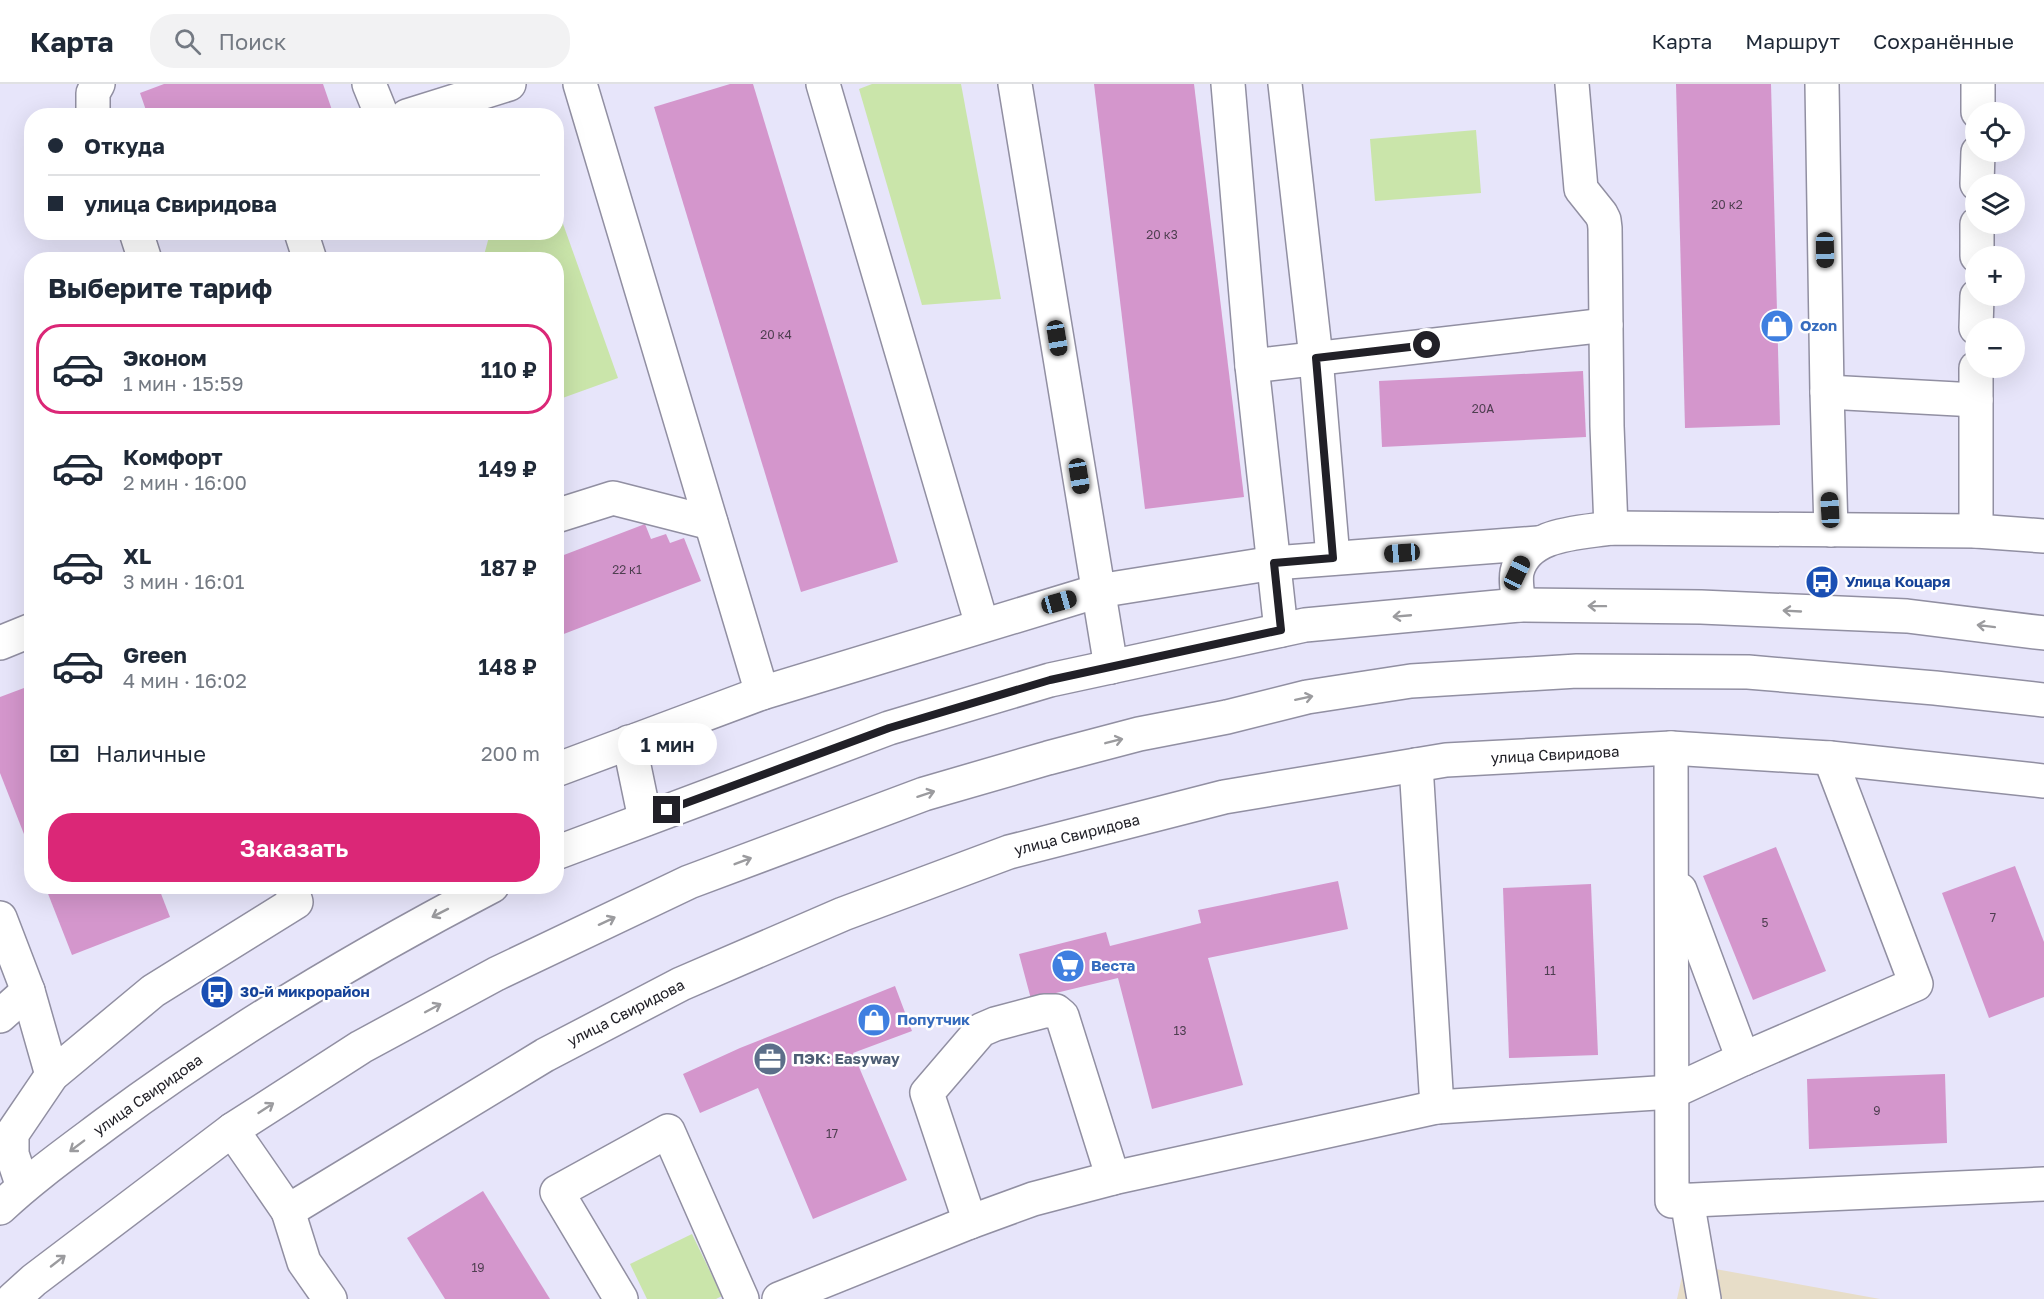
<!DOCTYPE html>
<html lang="ru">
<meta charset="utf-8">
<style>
:root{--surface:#fff;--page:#f2f2f3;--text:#1f2937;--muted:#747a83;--line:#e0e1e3;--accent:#db2777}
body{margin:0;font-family:"Golos Text",sans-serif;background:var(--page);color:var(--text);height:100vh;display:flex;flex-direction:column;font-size:22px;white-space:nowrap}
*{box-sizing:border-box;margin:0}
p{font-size:20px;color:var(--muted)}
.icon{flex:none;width:33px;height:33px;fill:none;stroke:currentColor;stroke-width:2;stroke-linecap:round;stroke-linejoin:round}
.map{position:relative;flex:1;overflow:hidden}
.drawer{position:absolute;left:24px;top:168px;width:540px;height:642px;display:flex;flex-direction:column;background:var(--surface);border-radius:24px;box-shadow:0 6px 24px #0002}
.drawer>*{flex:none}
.banner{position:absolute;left:24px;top:24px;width:540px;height:132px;border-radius:24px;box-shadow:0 6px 24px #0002;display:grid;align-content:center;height:132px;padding:0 24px;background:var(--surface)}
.controls{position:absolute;left:1965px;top:18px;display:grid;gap:12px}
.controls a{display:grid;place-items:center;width:60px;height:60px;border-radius:50%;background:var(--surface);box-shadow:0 6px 24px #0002;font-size:30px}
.end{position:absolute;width:27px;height:27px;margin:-14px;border:8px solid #212027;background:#fff;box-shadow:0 0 0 3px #fff}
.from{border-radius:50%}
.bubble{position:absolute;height:42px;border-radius:21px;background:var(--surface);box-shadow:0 6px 24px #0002;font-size:20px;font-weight:600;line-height:42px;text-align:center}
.car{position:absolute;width:18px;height:36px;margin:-18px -9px;border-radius:8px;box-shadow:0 0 4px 2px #0007;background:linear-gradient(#222 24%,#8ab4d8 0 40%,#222 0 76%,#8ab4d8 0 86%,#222 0)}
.banner b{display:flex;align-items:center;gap:21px;height:57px;font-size:22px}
.banner b+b{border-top:2px solid var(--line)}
.banner i{width:15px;height:15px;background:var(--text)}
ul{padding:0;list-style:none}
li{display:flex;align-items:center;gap:18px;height:90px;margin:0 12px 9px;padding:0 12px;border:3px solid transparent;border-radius:24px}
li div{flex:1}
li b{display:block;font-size:22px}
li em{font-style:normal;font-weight:600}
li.active{border-color:var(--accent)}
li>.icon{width:54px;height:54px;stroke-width:1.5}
h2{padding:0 24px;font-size:27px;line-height:72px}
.pay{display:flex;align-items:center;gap:15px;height:66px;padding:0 24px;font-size:22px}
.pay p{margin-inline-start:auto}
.button{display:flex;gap:12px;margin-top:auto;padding:12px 24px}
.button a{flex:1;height:69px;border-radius:24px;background:var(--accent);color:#fff;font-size:24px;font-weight:600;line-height:69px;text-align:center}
header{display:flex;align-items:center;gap:36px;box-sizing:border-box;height:84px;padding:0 30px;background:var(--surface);border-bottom:2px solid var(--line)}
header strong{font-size:28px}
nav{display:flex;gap:33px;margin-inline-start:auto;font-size:21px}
.search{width:420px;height:54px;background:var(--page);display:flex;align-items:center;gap:15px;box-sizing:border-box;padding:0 21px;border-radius:24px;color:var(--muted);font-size:22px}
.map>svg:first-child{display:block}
</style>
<header>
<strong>Карта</strong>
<div class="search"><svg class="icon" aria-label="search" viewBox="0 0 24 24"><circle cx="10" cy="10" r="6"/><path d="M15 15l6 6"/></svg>Поиск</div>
<nav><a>Карта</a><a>Маршрут</a><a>Сохранённые</a></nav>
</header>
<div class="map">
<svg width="2044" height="1215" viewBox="0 0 2044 1215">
<rect width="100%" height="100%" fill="#e7e5fa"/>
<path fill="#e7ddc8" d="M1685 1179 1699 1182 1880 1215H1677Z"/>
<g fill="#cae5aa">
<path d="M872 0H961L1001 215 922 221 859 5Z"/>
<path d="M1476 46 1481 109 1375 117 1370 55Z"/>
<path d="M557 123 618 294 557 316 556 176 483 175 490 149 556 148Z"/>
<path d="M692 1150 722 1212 716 1215H647L630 1180Z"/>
</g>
<g fill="#d496cc">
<path d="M164 0H323L334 32H148L140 9Z"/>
<path d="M730 0H753L898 478 801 508 654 23Z"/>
<path d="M1094 0H1194L1244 413 1145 425Z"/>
<path d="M1676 0H1771L1780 341 1685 344Z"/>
<path d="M1583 287 1586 353 1382 363 1379 297Z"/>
<path d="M645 440 651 455 666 450 670 459 684 454 701 497 556 553V474Z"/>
<path d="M32 601V768H31L0 689V613Z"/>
<path d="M1776 763 1826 887 1753 916 1703 792Z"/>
<path d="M2015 782 2044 858V913L1989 934 1942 809Z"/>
<path d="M1338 797 1348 845 1208 874 1243 1001 1152 1025 1118 894 1031 915 1019 870 1106 848 1110 862 1201 839 1198 826Z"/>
<path d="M1591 800 1598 971 1509 974 1503 804Z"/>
<path d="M45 802H158L170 833 72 871Z"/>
<path d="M895 902 912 947 853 969 907 1096 813 1135 758 1004 700 1029 683 990 740 964Z"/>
<path d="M1945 990 1947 1059 1809 1065 1807 995Z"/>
<path d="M483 1107 550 1215H445L407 1154Z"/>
</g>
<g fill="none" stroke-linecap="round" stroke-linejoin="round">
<defs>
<g id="minor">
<path d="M369 0 382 32"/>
<path d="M580 0 762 609"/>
<path d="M823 0 982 541"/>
<path d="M1015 0 1111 583"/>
<path d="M1228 0 1252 282 1281 546"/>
<path d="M1285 0 1316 274 1333 474"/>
<path d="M1572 0 1581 105 1601 130 1604 136 1605 144 1607 342 1611 444"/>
<path d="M1822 0 1827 308 1831 446"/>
<path d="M1978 28V0"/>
<path d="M93 32V9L98 0"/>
<path d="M407 32 509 0"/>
<path d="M1977 100 1978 68"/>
<path d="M136 148 145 176"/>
<path d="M301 148 310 176"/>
<path d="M1977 172V140"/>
<path d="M1976 244 1977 212"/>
<path d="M1252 282 1606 241"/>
<path d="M1827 308 1976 316"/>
<path d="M556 432 613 414 711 439"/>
<path d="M1976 447V284"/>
<path d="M1519 521C1518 511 1515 498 1517 488 1526 449 1579 449 1611 444L1976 447 2044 452"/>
<path d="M0 559 32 546"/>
<path d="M629 658 645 735"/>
<path d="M1671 664 1672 1117 2044 1100"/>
<path d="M1416 681 1437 1023"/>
<path d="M556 686 762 609 1098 507 1274 479 1538 459"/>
<path d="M556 769 889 644 1050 596 1305 541 1519 521 1701 523 1907 532 2044 549"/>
<path d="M1680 806 1743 975 1916 900 1830 674"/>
<path d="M0 834 28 907 52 991"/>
<path d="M0 932 28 907"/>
<path d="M232 1046 288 1127 545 971 681 900 843 830 1009 768 1224 713 1446 676 1671 664 1830 674 2044 697"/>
<path d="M23 1103 12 1070V1050L52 991 153 907 296 818 291 802"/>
<path d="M1687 1116 1704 1215"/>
<path d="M0 1124C33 1093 71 1066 107 1039 228 949 358 872 492 802"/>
<path d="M288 1127 304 1178 330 1215"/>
<path d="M970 1138 927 1009 981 946 995 940 1044 927H1056L1062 932 1113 1094"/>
<path d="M13 1215 34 1196 232 1046 361 963 496 890 689 798 924 710 1048 674 1139 650 1227 633 1307 613 1411 597 1577 587 1748 588 1935 604 2044 616"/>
<path d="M621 1215 557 1108 668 1047 742 1215"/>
<path d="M779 1215 970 1138 1033 1115 1113 1094 1437 1023 1672 1008 1743 975"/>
</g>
</defs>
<use href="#minor" stroke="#918fa2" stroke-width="36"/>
<use href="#minor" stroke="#fff" stroke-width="33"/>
</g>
<defs><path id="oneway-shaft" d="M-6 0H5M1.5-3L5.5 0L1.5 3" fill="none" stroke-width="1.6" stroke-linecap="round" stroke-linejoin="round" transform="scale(1.5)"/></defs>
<g stroke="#9b9b9e">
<use href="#oneway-shaft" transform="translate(1597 522) rotate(-179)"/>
<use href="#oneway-shaft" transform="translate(1792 527) rotate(-177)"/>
<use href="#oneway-shaft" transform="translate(1402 532) rotate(175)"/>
<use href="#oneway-shaft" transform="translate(1986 542) rotate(-173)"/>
<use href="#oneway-shaft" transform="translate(1304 614) rotate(-12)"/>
<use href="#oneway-shaft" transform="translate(1114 657) rotate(-14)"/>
<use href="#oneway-shaft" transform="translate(926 710) rotate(-18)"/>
<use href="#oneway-shaft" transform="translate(743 777) rotate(-21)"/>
<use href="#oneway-shaft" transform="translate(440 829) rotate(153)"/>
<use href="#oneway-shaft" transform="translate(607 837) rotate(-25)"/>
<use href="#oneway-shaft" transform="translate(433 924) rotate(-28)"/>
<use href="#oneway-shaft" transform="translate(266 1024) rotate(-33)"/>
<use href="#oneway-shaft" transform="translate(77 1062) rotate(143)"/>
<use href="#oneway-shaft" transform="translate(58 1177) rotate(-38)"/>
</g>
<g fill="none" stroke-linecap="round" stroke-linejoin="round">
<path stroke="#212027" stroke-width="8" d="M667 726 889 644 1050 596 1281 546 1274 479 1333 474 1316 274 1427 261"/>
</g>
<defs>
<symbol id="shop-disc" viewBox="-11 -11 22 22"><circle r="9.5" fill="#3f7fe0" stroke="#fff"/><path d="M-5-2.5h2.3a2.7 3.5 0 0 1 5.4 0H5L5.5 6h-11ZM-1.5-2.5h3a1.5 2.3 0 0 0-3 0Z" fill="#fff"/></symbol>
<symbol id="bus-disc" viewBox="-11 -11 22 22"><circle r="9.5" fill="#1a4fb4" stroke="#fff"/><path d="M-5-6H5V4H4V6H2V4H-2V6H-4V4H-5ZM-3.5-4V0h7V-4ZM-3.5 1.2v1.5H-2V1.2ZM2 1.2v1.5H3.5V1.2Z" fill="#fff"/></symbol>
<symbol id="supermarket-disc" viewBox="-11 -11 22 22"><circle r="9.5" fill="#3f7fe0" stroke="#fff"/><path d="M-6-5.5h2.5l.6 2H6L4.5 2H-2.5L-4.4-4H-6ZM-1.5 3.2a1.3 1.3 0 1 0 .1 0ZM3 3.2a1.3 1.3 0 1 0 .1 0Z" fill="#fff"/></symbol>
<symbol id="office-disc" viewBox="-11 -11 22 22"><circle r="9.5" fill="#5c6f8a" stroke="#fff"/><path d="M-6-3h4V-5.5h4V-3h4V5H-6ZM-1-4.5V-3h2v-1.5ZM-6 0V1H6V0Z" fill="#fff"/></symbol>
</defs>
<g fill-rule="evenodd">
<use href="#shop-disc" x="1758" y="223" width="38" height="38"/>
<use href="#bus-disc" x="1803" y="479" width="38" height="38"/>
<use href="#supermarket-disc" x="1049" y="863" width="38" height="38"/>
<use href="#bus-disc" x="198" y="889" width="38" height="38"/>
<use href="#shop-disc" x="855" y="917" width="38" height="38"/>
<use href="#office-disc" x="751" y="956" width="38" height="38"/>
</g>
<g text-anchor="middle" stroke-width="5" stroke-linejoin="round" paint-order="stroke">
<g font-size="12" fill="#4e3e50">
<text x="1727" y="125">20 к2</text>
<text x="1162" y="155">20 к3</text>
<text x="776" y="255">20 к4</text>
<text x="1483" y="329">20А</text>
<text x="627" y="490">22 к1</text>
<text x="1993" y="838">7</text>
<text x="1765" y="843">5</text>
<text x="1550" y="891">11</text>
<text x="1180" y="951">13</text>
<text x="1877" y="1031">9</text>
<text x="832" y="1054">17</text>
<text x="478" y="1188">19</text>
</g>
<g font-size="15" font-weight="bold" fill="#366cbe" stroke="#fff" text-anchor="start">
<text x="1800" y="247">Ozon</text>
<text x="1091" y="887">Веста</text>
<text x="897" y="941">Попутчик</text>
</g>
<g font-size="15" font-weight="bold" fill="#164399" stroke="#fff" text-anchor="start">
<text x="1845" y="503">Улица Коцаря</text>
<text x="240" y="913">30-й микрорайон</text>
</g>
<g font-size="15" fill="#212027" stroke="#fff">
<text transform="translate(1555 671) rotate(-3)" y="5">улица Свиридова</text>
<text transform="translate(1077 751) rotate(-14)" y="5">улица Свиридова</text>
<text transform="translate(626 929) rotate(-27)" y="5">улица Свиридова</text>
<text transform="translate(148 1011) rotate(-35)" y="5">улица Свиридова</text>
</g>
<g font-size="15" font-weight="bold" fill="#4e5e75" stroke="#fff" text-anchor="start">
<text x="793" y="980">ПЭК: Easyway</text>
</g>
</g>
</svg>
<div class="controls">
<a><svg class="icon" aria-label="locate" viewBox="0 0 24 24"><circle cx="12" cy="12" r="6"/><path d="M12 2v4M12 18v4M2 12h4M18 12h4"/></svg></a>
<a><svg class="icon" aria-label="layers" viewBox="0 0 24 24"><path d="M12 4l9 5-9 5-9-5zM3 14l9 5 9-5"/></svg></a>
<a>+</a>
<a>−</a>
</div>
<i class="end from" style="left:1427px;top:261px"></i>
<i class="end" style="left:667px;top:726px"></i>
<div class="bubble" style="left:618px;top:639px;width:99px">1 мин</div>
<i class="car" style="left:1825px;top:166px;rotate:179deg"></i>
<i class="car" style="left:1057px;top:254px;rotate:171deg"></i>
<i class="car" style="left:1079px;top:392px;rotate:171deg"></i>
<i class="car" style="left:1830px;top:426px;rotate:357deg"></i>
<i class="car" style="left:1402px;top:469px;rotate:266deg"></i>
<i class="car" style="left:1517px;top:489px;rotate:25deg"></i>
<i class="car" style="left:1059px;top:518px;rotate:74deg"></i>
<div class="banner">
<b><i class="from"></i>Откуда</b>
<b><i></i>улица Свиридова</b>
</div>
<section class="drawer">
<h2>Выберите тариф</h2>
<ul>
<li class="active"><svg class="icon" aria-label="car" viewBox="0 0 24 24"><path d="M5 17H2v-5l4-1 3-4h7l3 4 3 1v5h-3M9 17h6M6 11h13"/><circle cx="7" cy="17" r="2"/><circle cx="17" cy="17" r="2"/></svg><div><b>Эконом</b><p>1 мин · 15:59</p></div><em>110 ₽</em></li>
<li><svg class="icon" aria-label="car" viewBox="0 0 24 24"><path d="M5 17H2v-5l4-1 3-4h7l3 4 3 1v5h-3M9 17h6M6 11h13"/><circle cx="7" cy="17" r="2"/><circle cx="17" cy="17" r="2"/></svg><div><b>Комфорт</b><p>2 мин · 16:00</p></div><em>149 ₽</em></li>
<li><svg class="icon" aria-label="car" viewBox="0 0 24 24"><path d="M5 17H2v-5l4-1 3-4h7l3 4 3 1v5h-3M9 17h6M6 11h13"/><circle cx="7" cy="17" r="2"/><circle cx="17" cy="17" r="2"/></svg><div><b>XL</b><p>3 мин · 16:01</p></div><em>187 ₽</em></li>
<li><svg class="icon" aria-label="car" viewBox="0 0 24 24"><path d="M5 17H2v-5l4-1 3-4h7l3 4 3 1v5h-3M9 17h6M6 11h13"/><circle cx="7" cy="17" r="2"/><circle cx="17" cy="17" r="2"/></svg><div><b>Green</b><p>4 мин · 16:02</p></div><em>148 ₽</em></li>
</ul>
<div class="pay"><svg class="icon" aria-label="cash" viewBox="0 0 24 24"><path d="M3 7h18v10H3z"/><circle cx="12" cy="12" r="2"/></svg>Наличные<p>200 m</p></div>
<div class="button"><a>Заказать</a></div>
</section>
</div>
